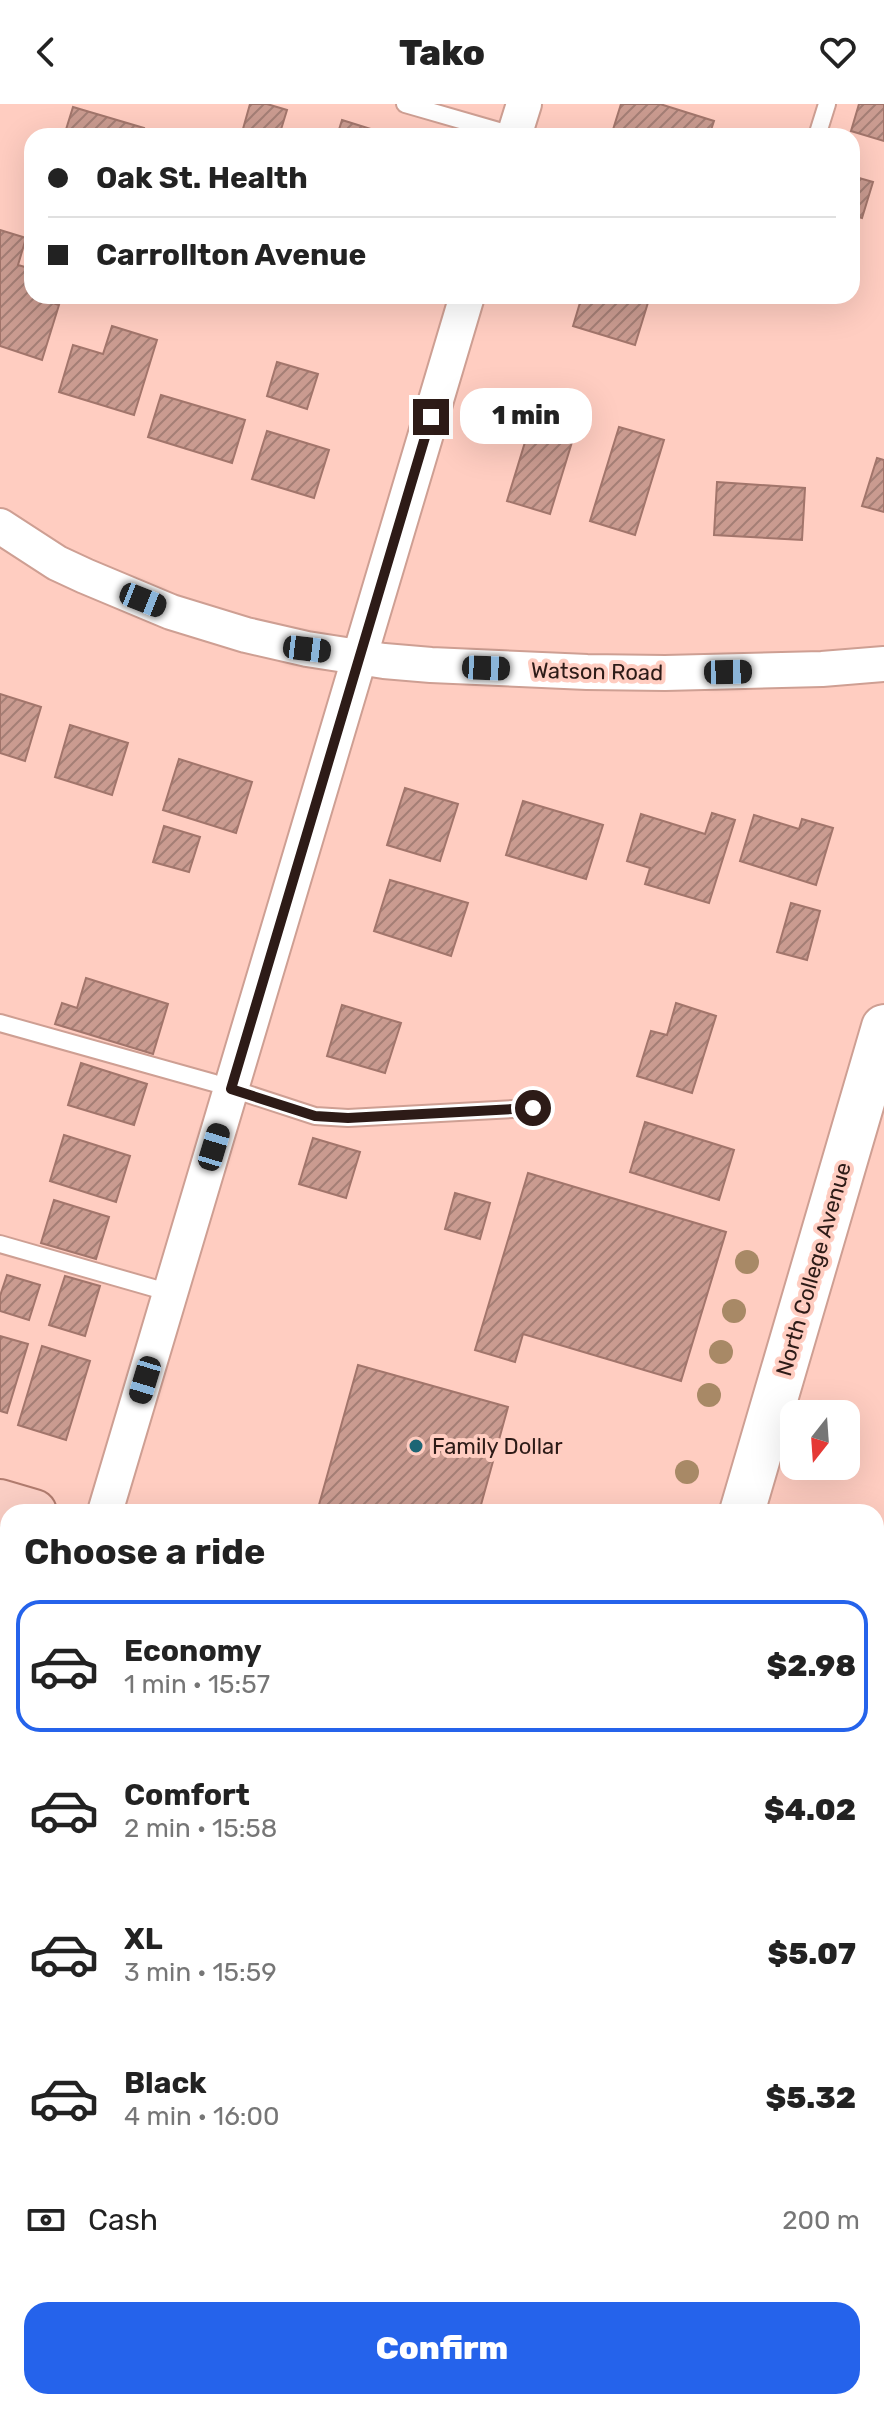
<!DOCTYPE html>
<meta charset="utf-8">
<style>
:root{--surface:#fff;--page:#f6f6f6;--text:#222;--muted:#767676;--line:#e0e0e0;--accent:#2563eb}
body{margin:0;font-family:Rubik,sans-serif;background:var(--page);color:var(--text);height:100vh;display:flex;flex-direction:column;font-size:30px;white-space:nowrap}
*{box-sizing:border-box;margin:0}
p{font-size:26px;color:var(--muted)}
.icon{flex:none;width:44px;height:44px;fill:none;stroke:currentColor;stroke-width:2;stroke-linecap:round;stroke-linejoin:round}
.map{position:relative;flex:1;overflow:hidden}
.panel{position:absolute;left:0px;top:1400px;width:884px;height:906px;display:flex;flex-direction:column;background:var(--surface);border-radius:24px 24px 0 0;box-shadow:0 8px 32px #0002}
.panel>*{flex:none}
.top-card{position:absolute;left:24px;top:24px;width:836px;height:176px;border-radius:24px;box-shadow:0 8px 32px #0002;display:grid;align-content:center;height:176px;padding:0 24px;background:var(--surface)}
.needle{width:52px;rotate:197deg}
.tools{position:absolute;left:780px;top:1296px;display:grid;gap:16px}
.tools a{display:grid;place-items:center;width:80px;height:80px;border-radius:16px;background:var(--surface);box-shadow:0 8px 32px #0002;font-size:40px}
.end{position:absolute;width:36px;height:36px;margin:-18px;border:10px solid #2d1b17;background:#fff;box-shadow:0 0 0 4px #fff}
.from{border-radius:50%}
.bubble{position:absolute;height:56px;border-radius:24px;background:var(--surface);box-shadow:0 8px 32px #0002;font-size:26px;font-weight:800;line-height:56px;text-align:center}
.car{position:absolute;width:24px;height:48px;margin:-24px -12px;border-radius:10px;box-shadow:0 0 6px 2px #0007;background:linear-gradient(#222 24%,#8ab4d8 0 40%,#222 0 76%,#8ab4d8 0 86%,#222 0)}
.top-card b{display:flex;align-items:center;gap:28px;height:76px;font-size:30px}
.top-card b+b{border-top:2px solid var(--line)}
.top-card i{width:20px;height:20px;background:var(--text)}
ul{padding:0;list-style:none}
li{display:flex;align-items:center;gap:24px;height:132px;margin:0 16px 12px;padding:0 8px;border:4px solid transparent;border-radius:24px}
li div{flex:1}
li b{display:block;font-size:30px}
li em{font-style:normal;font-weight:800}
li.current{border-color:var(--accent)}
li>.icon{width:72px;height:72px;stroke-width:1.5}
h2{padding:0 24px;font-size:36px;line-height:96px}
.pay{display:flex;align-items:center;gap:20px;height:88px;padding:0 24px;font-size:30px}
.pay p{margin-inline-start:auto}
.cta{display:flex;gap:16px;margin-top:auto;padding:16px 24px}
.cta a{flex:1;height:92px;border-radius:24px;background:var(--accent);color:#fff;font-size:32px;font-weight:800;line-height:92px;text-align:center}
header{display:flex;justify-content:space-between;align-items:center;height:104px;padding:0 24px;background:var(--surface);font-size:36px;font-weight:800}
.map>svg:first-child{display:block}
</style>
<header><svg class="icon" aria-label="back" viewBox="0 0 24 24"><path d="M15 5l-7 7 7 7"/></svg>Tako<svg class="icon" aria-label="heart" viewBox="0 0 24 24"><path d="M12 20l-8-8c-3-5 5-10 8-4 3-6 11-1 8 4z"/></svg></header>
<div class="map">
<svg width="884" height="2305" viewBox="0 0 884 2305">
<defs>
<pattern id="building-hatch" width="6" height="6" patternUnits="userSpaceOnUse" patternTransform="scale(2)"><rect width="6" height="6" fill="#ca9b90"/><path d="M-1 1l2-2M0 6l6-6M5 7l2-2" fill="none" stroke="#a47e75"/></pattern>
</defs>
<rect width="100%" height="100%" fill="#ffcdc1"/>
<g fill="url(#building-hatch)" stroke="#a2756b" stroke-width="2">
<path d="M250 0H267L287 6 279 32H241Z"/>
<path d="M621 0H660L714 17 709 32H611Z"/>
<path d="M859 0H884V37L851 27Z"/>
<path d="M73 3 144 24 142 32H64Z"/>
<path d="M342 16 393 32H337Z"/>
<path d="M852 72 873 78 862 114 852 111Z"/>
<path d="M0 126 26 134 18 161 32 165V192L59 201 42 256 0 242Z"/>
<path d="M582 192H650L635 241 573 222Z"/>
<path d="M112 222 157 236 134 311 59 288 73 241 103 250Z"/>
<path d="M277 258 318 270 307 305 267 292Z"/>
<path d="M161 291 245 316 232 359 148 333Z"/>
<path d="M533 312 576 325 550 410 507 397Z"/>
<path d="M619 323 664 336 635 431 590 417Z"/>
<path d="M267 327 329 346 314 394 252 375Z"/>
<path d="M877 354 884 356V408L862 402Z"/>
<path d="M717 378 805 384 802 436 714 431Z"/>
<path d="M0 590 41 603 25 657 0 649Z"/>
<path d="M70 621 128 639 112 691 55 673Z"/>
<path d="M179 655 252 678 236 729 163 706Z"/>
<path d="M405 684 458 700 440 757 387 741Z"/>
<path d="M523 697 603 721 586 775 506 751Z"/>
<path d="M712 709 735 716 709 799 645 780 650 764 627 757 641 710 705 730Z"/>
<path d="M754 711 799 725 802 715 833 724 816 781 740 757Z"/>
<path d="M164 722 200 733 189 768 153 758Z"/>
<path d="M390 776 468 799 451 852 374 827Z"/>
<path d="M791 799 820 807 807 856 777 848Z"/>
<path d="M86 874 168 900 153 950 55 920 62 899 77 904Z"/>
<path d="M676 899 716 912 692 989 637 972 651 927 667 931Z"/>
<path d="M342 901 401 919 385 969 327 952Z"/>
<path d="M81 959 147 980 134 1021 68 1001Z"/>
<path d="M645 1018 734 1046 719 1096 630 1068Z"/>
<path d="M64 1031 130 1052 116 1098 50 1077Z"/>
<path d="M313 1034 360 1048 346 1094 299 1080Z"/>
<path d="M528 1069 726 1128 681 1277 523 1230 515 1258 475 1246Z"/>
<path d="M455 1089 490 1099 480 1135 445 1125Z"/>
<path d="M54 1096 109 1113 96 1155 41 1139Z"/>
<path d="M7 1171 40 1181 29 1216 0 1207V1192Z"/>
<path d="M65 1172 100 1182 85 1232 49 1221Z"/>
<path d="M0 1232 28 1240 7 1309 0 1307Z"/>
<path d="M42 1242 90 1257 66 1336 18 1321Z"/>
<path d="M358 1261 508 1303 479 1408H317Z"/>
<path d="M876 1489H884V1518L876 1546Z"/>
<path d="M8 1969V2015L0 2013V1997Z"/>
<path d="M0 2038 8 2040V2099L0 2097Z"/>
</g>
<g fill="none" stroke-linecap="round" stroke-linejoin="round">
<defs>
<g id="lane">
<path d="M405 0 516 32"/>
<path d="M817 32 827 0"/>
<path d="M0 919 214 979 315 1012 348 1014 533 1004"/>
<path d="M0 1140 171 1189"/>
<path d="M144 2305 146 2298"/>
<path d="M746 2305 749 2298"/>
</g>
<g id="street">
<path d="M514 32 524 0"/>
<path d="M0 422 57 459 85 472 171 508 246 531 307 545 384 557 431 561 587 568 665 569 822 565 884 560"/>
<path d="M105 1408 467 192"/>
<path d="M876 1449H884"/>
<path d="M0 1743 8 1716"/>
</g>
<g id="secondary">
<path d="M742 1408 884 923"/>
<path d="M458 2305 460 2298"/>
<path d="M495 2305 497 2298"/>
</g>
<g id="primary">
<path d="M0 1398 34 1408"/>
<path d="M0 1477 8 1479"/>
<path d="M876 1648 884 1650"/>
<path d="M876 1726 884 1728"/>
</g>
</defs>
<use href="#lane" stroke="#ce9f93" stroke-width="20"/>
<use href="#street" stroke="#ce9f93" stroke-width="38"/>
<use href="#secondary" stroke="#ce9f93" stroke-width="48"/>
<use href="#primary" stroke="#b07b6e" stroke-width="48"/>
<use href="#lane" stroke="#fff" stroke-width="16"/>
<use href="#street" stroke="#fff" stroke-width="34"/>
<use href="#secondary" stroke="#fff" stroke-width="44"/>
<use href="#primary" stroke="#facec4" stroke-width="44"/>
</g>
<g fill="#a88966">
<circle cx="747" cy="1158" r="12"/>
<circle cx="734" cy="1207" r="12"/>
<circle cx="721" cy="1248" r="12"/>
<circle cx="709" cy="1291" r="12"/>
<circle cx="687" cy="1368" r="12"/>
</g>
<g fill="none" stroke-linecap="round" stroke-linejoin="round">
<path stroke="#2d1b17" stroke-width="10" d="M431 313 231 985 315 1012 348 1014 533 1004"/>
</g>
<circle fill="#1d6574" stroke="#ffcdc1" stroke-width="3" cx="416" cy="1342" r="8"/>
<g text-anchor="middle" stroke-width="8" stroke-linejoin="round" paint-order="stroke">
<g font-size="22" fill="#2d1b17" stroke="#ffcdc1">
<text transform="translate(597 567) rotate(1)" y="8">Watson Road</text>
<text transform="translate(813 1165) rotate(-74)" y="8">North College Avenue</text>
</g>
<g font-size="22" fill="#2d1b17" stroke="#ffcdc1" text-anchor="start">
<text x="432" y="1350">Family Dollar</text>
</g>
</g>
</svg>
<div class="tools">
<a><svg class="needle" viewBox="-14 -14 28 28"><path d="M0-13l5 13h-10z" fill="#e53935"/><path d="M0 13l5-13h-10z" fill="#767676"/></svg></a>
</div>
<i class="end from" style="left:533px;top:1004px"></i>
<i class="end" style="left:431px;top:313px"></i>
<div class="bubble" style="left:460px;top:284px;width:132px">1 min</div>
<i class="car" style="left:143px;top:496px;rotate:112deg"></i>
<i class="car" style="left:307px;top:545px;rotate:97deg"></i>
<i class="car" style="left:486px;top:564px;rotate:92deg"></i>
<i class="car" style="left:728px;top:568px;rotate:89deg"></i>
<i class="car" style="left:214px;top:1043px;rotate:17deg"></i>
<i class="car" style="left:145px;top:1276px;rotate:197deg"></i>
<div class="top-card">
<b><i class="from"></i>Oak St. Health</b>
<b><i></i>Carrollton Avenue</b>
</div>
<section class="panel">
<h2>Choose a ride</h2>
<ul>
<li class="current"><svg class="icon" aria-label="car" viewBox="0 0 24 24"><path d="M5 17H2v-5l4-1 3-4h7l3 4 3 1v5h-3M9 17h6M6 11h13"/><circle cx="7" cy="17" r="2"/><circle cx="17" cy="17" r="2"/></svg><div><b>Economy</b><p>1 min · 15:57</p></div><em>$2.98</em></li>
<li><svg class="icon" aria-label="car" viewBox="0 0 24 24"><path d="M5 17H2v-5l4-1 3-4h7l3 4 3 1v5h-3M9 17h6M6 11h13"/><circle cx="7" cy="17" r="2"/><circle cx="17" cy="17" r="2"/></svg><div><b>Comfort</b><p>2 min · 15:58</p></div><em>$4.02</em></li>
<li><svg class="icon" aria-label="car" viewBox="0 0 24 24"><path d="M5 17H2v-5l4-1 3-4h7l3 4 3 1v5h-3M9 17h6M6 11h13"/><circle cx="7" cy="17" r="2"/><circle cx="17" cy="17" r="2"/></svg><div><b>XL</b><p>3 min · 15:59</p></div><em>$5.07</em></li>
<li><svg class="icon" aria-label="car" viewBox="0 0 24 24"><path d="M5 17H2v-5l4-1 3-4h7l3 4 3 1v5h-3M9 17h6M6 11h13"/><circle cx="7" cy="17" r="2"/><circle cx="17" cy="17" r="2"/></svg><div><b>Black</b><p>4 min · 16:00</p></div><em>$5.32</em></li>
</ul>
<div class="pay"><svg class="icon" aria-label="cash" viewBox="0 0 24 24"><path d="M3 7h18v10H3z"/><circle cx="12" cy="12" r="2"/></svg>Cash<p>200 m</p></div>
<div class="cta"><a>Confirm</a></div>
</section>
</div>
